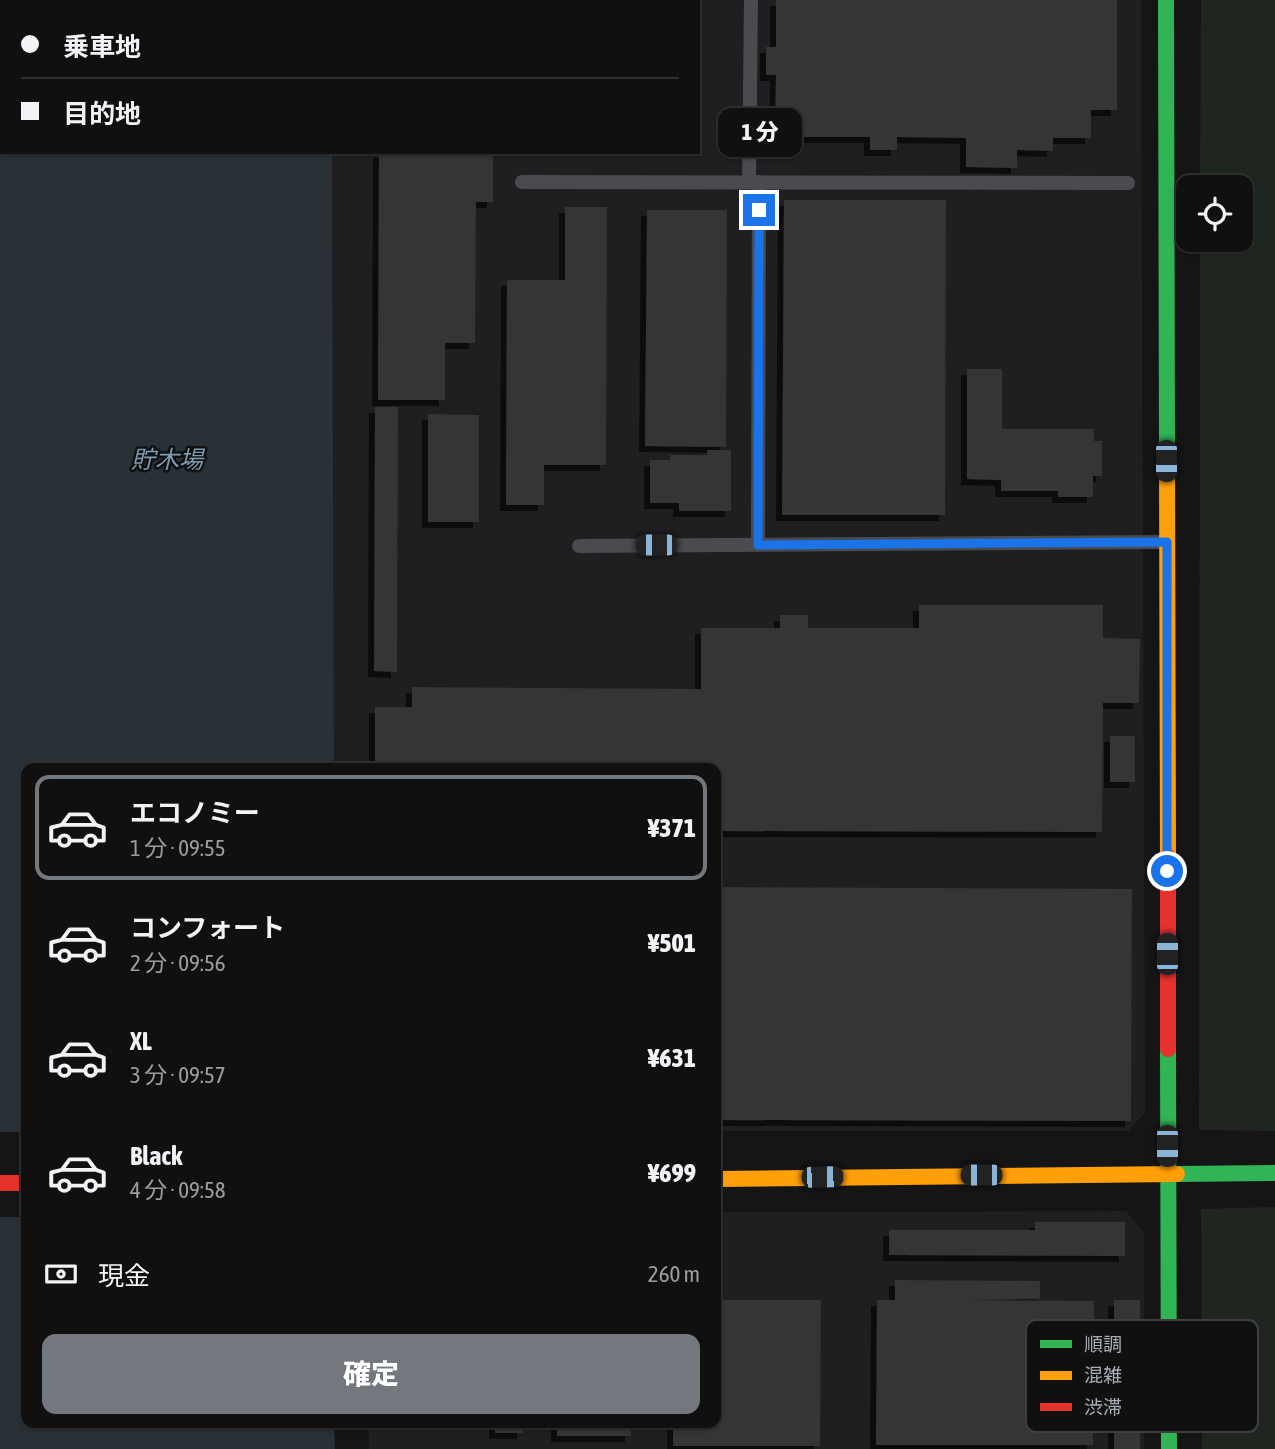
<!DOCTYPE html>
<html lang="ja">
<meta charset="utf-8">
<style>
:root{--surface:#101010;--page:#1e1e1e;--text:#f1f3f6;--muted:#9c9d9f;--line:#303030;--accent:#73777e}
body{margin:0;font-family:"Asap Condensed","Noto Sans JP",sans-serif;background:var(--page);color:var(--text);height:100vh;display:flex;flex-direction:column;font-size:26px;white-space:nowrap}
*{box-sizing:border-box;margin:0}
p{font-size:23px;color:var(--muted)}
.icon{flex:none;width:38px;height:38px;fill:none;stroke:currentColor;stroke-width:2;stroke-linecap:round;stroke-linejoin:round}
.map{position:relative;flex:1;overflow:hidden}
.details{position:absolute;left:21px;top:763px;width:700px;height:665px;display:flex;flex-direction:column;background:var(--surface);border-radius:14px;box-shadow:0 2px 5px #0004,0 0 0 2px var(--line)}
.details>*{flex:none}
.top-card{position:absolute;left:0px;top:0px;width:700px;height:154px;box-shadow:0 2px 5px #0004,0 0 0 2px var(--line);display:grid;align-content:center;height:154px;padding:0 21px;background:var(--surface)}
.tools{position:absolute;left:1176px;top:175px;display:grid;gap:14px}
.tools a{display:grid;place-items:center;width:77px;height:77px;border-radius:14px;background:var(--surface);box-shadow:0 2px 5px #0004,0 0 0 2px var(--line);font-size:35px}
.end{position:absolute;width:32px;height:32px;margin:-16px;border:9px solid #1a73e8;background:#fff;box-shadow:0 0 0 4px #fff}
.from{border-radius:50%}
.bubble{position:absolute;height:49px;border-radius:14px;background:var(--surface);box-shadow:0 2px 5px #0004,0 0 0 2px var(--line);font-size:23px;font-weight:800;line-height:49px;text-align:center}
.car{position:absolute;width:21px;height:42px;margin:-21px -10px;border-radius:9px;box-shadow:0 0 5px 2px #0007;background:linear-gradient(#222 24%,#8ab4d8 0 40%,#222 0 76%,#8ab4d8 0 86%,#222 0)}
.top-card b{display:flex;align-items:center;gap:24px;height:66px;font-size:26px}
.top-card b+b{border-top:2px solid var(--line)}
.top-card i{width:18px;height:18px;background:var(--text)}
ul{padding:12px 0 0;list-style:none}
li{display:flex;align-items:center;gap:21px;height:105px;margin:0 14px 10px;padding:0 7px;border:4px solid transparent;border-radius:14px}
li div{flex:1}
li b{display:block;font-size:26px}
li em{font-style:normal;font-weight:800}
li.on{border-color:var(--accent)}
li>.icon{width:63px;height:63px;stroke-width:1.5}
.pay{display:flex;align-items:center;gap:18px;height:77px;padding:0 21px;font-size:26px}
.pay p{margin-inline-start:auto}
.button{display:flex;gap:14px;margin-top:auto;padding:14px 21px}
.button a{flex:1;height:80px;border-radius:14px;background:var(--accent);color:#fff;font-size:28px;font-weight:800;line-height:80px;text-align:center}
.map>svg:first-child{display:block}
</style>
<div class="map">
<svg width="1275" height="1449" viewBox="0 0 1275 1449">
<defs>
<filter id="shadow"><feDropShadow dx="-6" dy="6" stdDeviation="0" flood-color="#0009"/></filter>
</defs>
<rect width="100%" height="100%" fill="#151515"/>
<g fill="#1f1f21">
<path d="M331 0H1141L1145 1112 1129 1131H716V768H334L332 152H698V2Z"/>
<path d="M1126 1211 1144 1233V1449H369V1423H716V1212Z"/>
</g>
<g fill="#1f261f">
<path d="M1201 0H1275V1131L1199 1130 1200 240H1241V187H1200Z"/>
<path d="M1275 1207V1449H1202L1201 1209Z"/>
</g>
<g fill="#293137">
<path d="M0 0H331L2 2V152H332L334 768H26V1132H0Z"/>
<path d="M0 1217H26V1423H334L335 1449H0Z"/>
</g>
<g fill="#343436" filter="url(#shadow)">
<path d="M776 0H1117V110H1091V138H1053V151L1017 150V168L966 167V138L897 137V150H870V137H775L776 75H766V47H776Z"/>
<path d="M379 152H493V202H476L475 343H445V400H378Z"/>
<path d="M784 200H946L945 515H782Z"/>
<path d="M565 207H607L606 465H544V505H506L507 280H565Z"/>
<path d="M647 210H727L726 447 645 446Z"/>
<path d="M967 369H1002V429H1094V441H1102V476H1093V497H1058V491H1001V480L967 479Z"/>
<path d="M375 407H398L397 672 374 671Z"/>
<path d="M428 414 479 415V522H428Z"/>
<path d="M707 450H731V511H679V503H650V460H670V455H707Z"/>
<path d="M919 605H1103V638L1140 639 1139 703H1103L1102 832 716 831V768H375V707H412V687L701 689V628H780V615H808V628H919Z"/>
<rect x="1110" y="736" width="25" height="46"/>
<path d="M716 887 1132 889 1131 1121 716 1120Z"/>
<path d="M1035 1222H1125V1256L889 1255V1230H1035Z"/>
<path d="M895 1280 1040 1281V1299L968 1300 1094 1301 1093 1445H876L877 1300H895Z"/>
<path d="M716 1300H821L820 1446H673V1423H716Z"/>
<rect x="1114" y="1300" width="26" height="149"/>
<rect x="495" y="1423" width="28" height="10"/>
<rect x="557" y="1423" width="74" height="13"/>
</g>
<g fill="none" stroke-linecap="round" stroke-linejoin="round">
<g stroke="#494b4e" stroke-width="14">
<path d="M522 182 1128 183"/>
<path d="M749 182 751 0"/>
<path d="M758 545 759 182"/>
<path d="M579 546 1166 542"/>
</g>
<g stroke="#30b455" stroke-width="16">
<path d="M1166 0 1167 455"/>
<path d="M1168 1049 1169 1449"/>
<path d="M1177 1174 1275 1173"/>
</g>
<g stroke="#ff9f0a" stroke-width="16">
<path d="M1167 455 1168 857"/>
<path d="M716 1179 1177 1174"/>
</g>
<g stroke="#e5322d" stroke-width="16">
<path d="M1168 857V1049"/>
<path d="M0 1183H26"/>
</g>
</g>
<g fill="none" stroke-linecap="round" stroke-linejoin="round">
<path stroke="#1a73e8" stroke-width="9" d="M759 210 758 545 1167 542V871"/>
</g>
<g text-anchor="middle" stroke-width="5" stroke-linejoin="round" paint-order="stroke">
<g font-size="24" font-style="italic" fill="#7d9cb2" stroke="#101011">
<text x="167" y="468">貯木場</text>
</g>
</g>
<rect x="1026" y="1320" width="232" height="112" rx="10" fill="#101011" stroke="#3d3f43" stroke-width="2"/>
<rect x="1040" y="1340" width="32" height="8" fill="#30b455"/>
<rect x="1040" y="1371" width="32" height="9" fill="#ff9f0a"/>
<rect x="1040" y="1403" width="32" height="8" fill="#e5322d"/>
<g font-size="19" fill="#a6acb7">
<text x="1084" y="1351">順調</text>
<text x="1084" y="1382">混雑</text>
<text x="1084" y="1414">渋滞</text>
</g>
</svg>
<div class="tools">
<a><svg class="icon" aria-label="locate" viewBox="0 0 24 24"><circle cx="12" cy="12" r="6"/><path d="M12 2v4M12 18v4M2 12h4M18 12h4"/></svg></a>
</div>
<i class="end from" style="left:1167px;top:871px"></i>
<i class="end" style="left:759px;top:210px"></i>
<div class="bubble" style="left:718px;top:108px;width:84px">1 分</div>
<i class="car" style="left:1166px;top:461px;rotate:180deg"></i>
<i class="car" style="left:656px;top:545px;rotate:270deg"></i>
<i class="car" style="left:1167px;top:954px;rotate:0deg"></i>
<i class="car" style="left:1167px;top:1146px;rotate:180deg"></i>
<i class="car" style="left:981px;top:1175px;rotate:270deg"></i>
<i class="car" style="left:822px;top:1177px;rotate:89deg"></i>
<div class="top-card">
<b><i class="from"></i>乗車地</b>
<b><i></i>目的地</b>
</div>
<section class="details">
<ul>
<li class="on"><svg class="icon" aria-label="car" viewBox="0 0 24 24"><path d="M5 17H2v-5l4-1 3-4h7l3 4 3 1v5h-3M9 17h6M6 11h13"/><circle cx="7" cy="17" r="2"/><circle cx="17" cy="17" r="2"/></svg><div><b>エコノミー</b><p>1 分 · 09:55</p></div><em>¥371</em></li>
<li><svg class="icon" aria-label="car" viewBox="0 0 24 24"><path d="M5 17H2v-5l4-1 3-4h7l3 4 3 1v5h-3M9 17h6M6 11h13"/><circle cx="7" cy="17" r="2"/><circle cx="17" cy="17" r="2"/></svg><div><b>コンフォート</b><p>2 分 · 09:56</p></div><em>¥501</em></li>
<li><svg class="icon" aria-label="car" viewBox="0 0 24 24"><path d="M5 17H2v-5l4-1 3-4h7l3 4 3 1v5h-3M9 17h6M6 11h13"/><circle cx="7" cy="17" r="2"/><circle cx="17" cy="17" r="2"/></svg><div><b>XL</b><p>3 分 · 09:57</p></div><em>¥631</em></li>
<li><svg class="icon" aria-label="car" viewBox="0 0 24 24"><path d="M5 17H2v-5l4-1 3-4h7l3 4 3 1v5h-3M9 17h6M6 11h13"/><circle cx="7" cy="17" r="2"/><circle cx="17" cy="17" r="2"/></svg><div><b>Black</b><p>4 分 · 09:58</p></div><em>¥699</em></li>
</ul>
<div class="pay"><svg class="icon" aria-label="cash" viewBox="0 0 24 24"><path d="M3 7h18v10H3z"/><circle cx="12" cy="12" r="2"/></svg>現金<p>260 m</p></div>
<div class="button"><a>確定</a></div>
</section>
</div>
